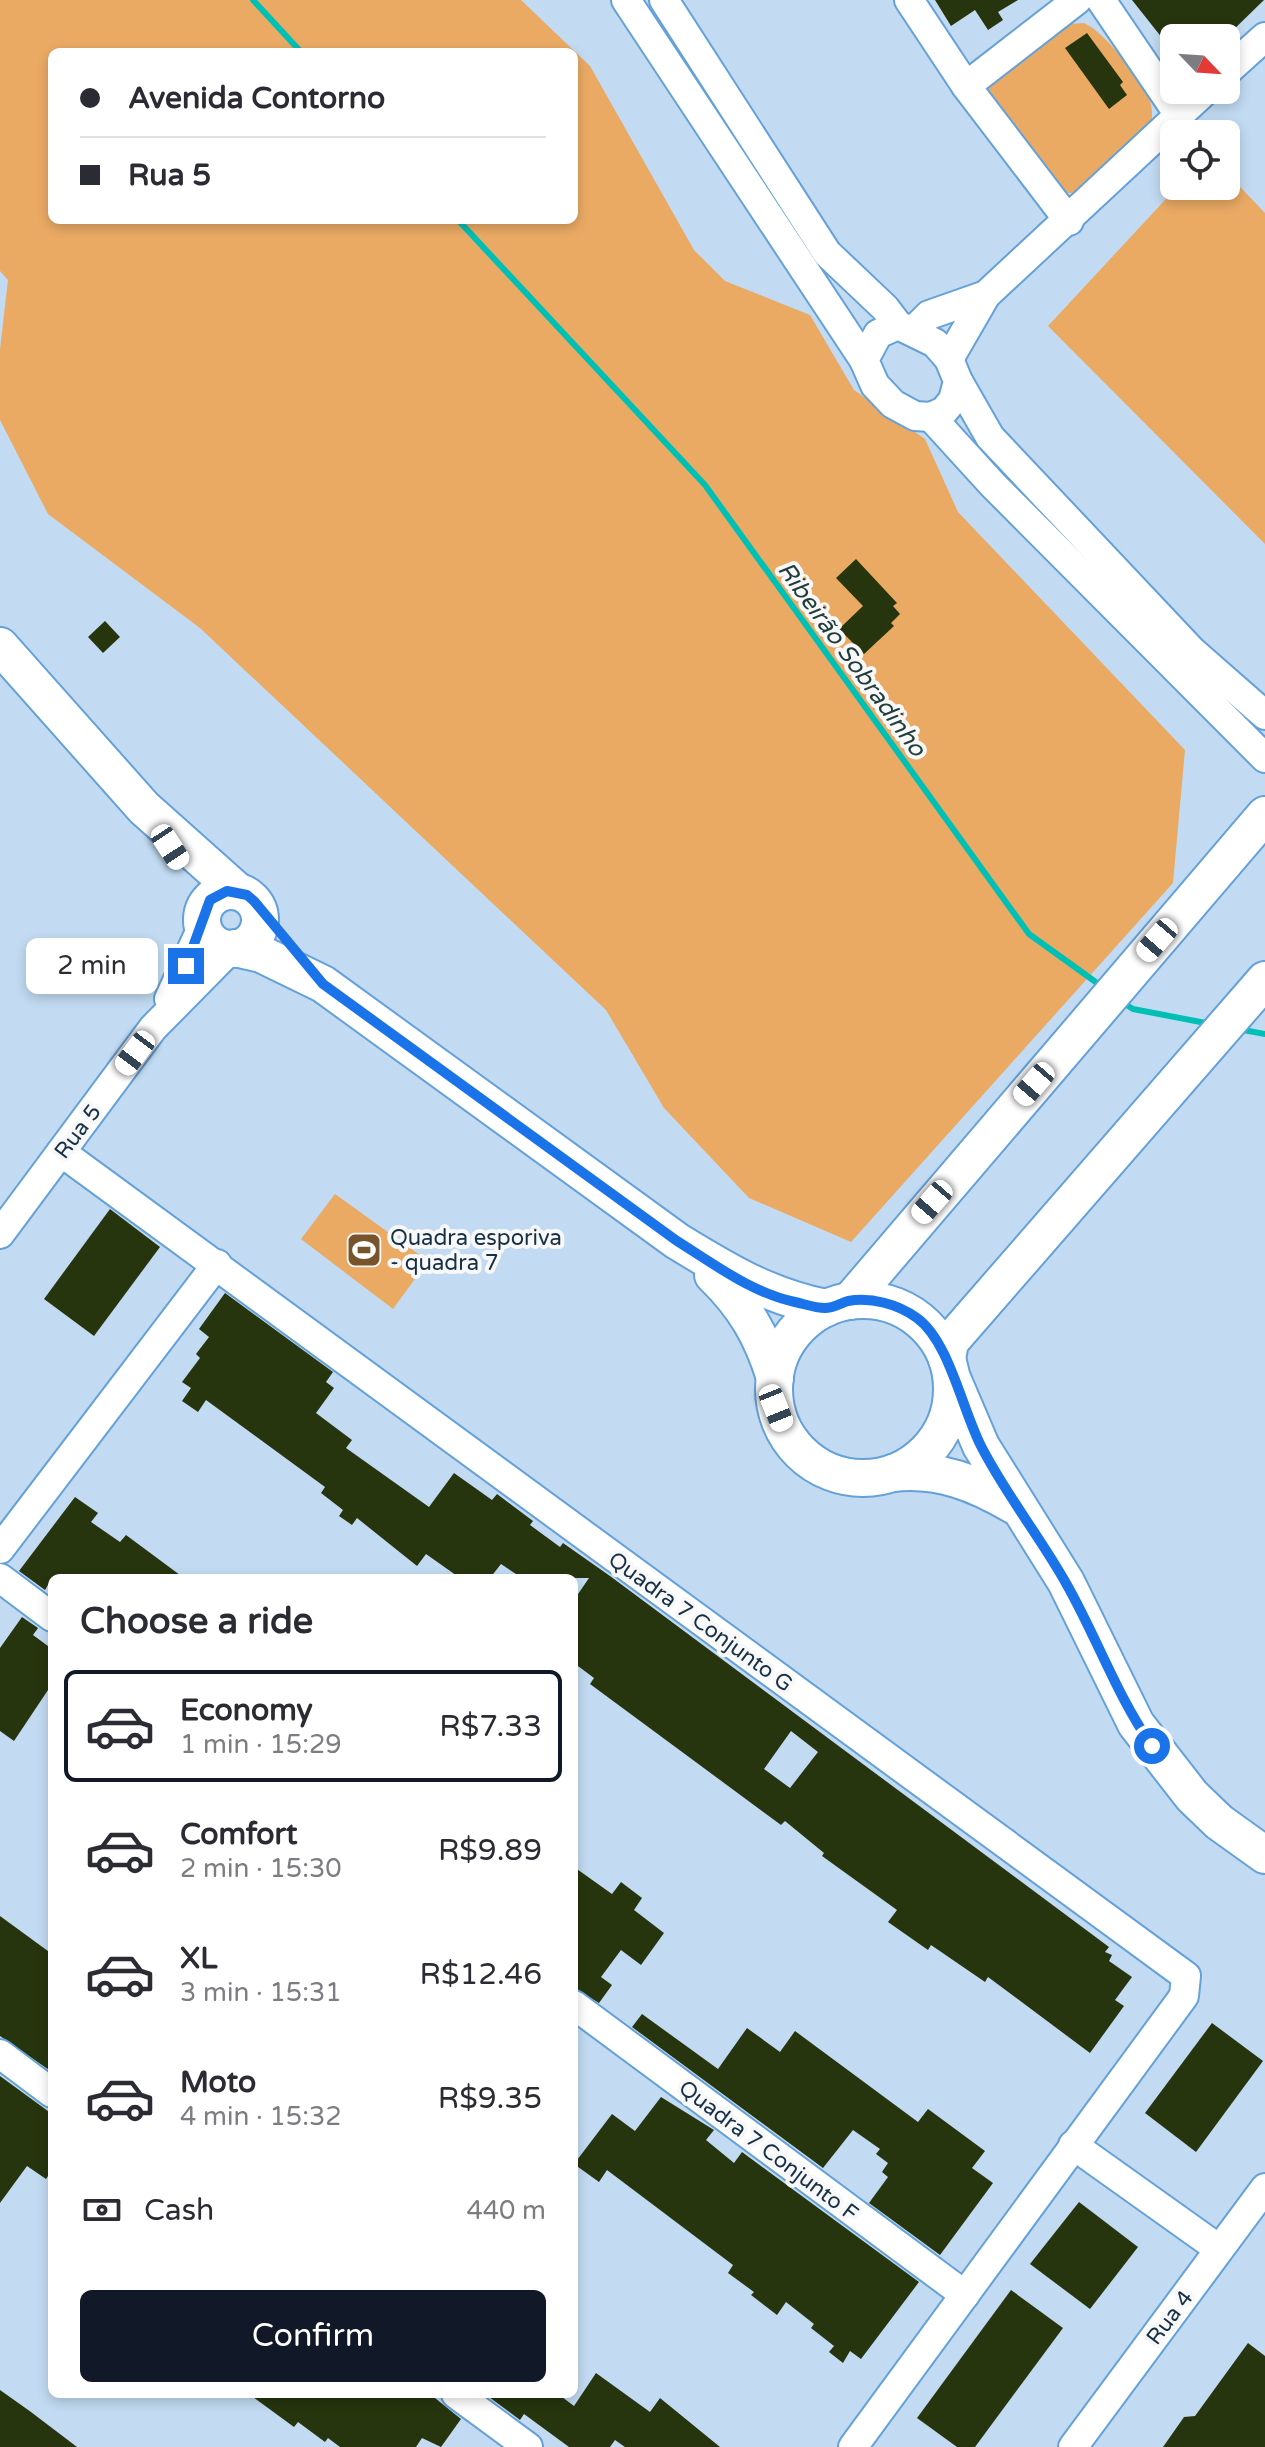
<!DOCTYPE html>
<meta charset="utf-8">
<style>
:root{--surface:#fff;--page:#f2f2f3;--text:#2b2b33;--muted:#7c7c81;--line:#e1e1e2;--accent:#111827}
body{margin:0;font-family:"Varela Round",sans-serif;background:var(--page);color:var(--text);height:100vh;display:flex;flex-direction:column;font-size:30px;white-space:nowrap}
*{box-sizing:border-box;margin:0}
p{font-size:26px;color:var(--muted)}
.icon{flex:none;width:44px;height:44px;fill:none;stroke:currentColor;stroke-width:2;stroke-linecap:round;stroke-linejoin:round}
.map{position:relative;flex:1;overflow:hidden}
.panel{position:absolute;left:48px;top:1574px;width:530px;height:824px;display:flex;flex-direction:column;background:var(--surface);border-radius:12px;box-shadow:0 4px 12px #0003}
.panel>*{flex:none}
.guide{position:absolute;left:48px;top:48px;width:530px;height:176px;border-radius:12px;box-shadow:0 4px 12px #0003;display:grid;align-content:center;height:176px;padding:0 32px;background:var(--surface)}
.needle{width:52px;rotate:115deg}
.tools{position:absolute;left:1160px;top:24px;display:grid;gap:16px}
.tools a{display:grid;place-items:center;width:80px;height:80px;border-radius:12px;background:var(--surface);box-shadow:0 4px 12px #0003;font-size:40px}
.end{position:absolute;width:36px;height:36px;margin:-18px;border:10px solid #1a73e8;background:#fff;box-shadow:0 0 0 4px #fff}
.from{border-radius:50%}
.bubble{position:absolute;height:56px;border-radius:12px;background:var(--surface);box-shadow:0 4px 12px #0003;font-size:26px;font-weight:600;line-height:56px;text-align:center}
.car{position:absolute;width:24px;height:48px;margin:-24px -12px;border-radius:10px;box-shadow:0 0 6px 2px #0007;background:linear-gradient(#fff 24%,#345 0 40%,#fff 0 76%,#345 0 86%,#fff 0)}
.guide b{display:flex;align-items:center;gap:28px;height:76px;font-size:30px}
.guide b+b{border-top:2px solid var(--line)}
.guide i{width:20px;height:20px;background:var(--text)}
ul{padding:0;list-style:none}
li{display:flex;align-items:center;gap:24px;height:112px;margin:0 16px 12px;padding:0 16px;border:4px solid transparent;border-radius:12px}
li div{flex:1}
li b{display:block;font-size:30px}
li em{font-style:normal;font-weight:600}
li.on{border-color:var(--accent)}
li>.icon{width:72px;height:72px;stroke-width:1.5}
h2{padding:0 32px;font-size:36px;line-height:96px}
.pay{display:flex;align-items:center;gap:20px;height:88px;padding:0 32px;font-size:30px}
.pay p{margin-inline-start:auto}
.action{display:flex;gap:16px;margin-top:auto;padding:16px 32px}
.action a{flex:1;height:92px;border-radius:12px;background:var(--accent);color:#fff;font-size:32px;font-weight:600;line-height:92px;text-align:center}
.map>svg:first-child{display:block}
</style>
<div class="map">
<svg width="1265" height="2447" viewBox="0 0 1265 2447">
<rect width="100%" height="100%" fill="#c2dbf2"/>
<g fill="#eaaa64" fill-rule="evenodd">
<path d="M0 0H521L590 66 694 250 725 281 810 315 854 390 925 439 958 512 1185 750 1173 883 851 1242 749 1198 664 1108 606 1010 200 628 48 514 0 420V349L8 280 0 271ZM52 52H574V220H52Z"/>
<path d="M1083 23C1102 28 1143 82 1150 101 1153 110 1152 119 1151 127L1078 194 1061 192 986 89 989 78 1070 24Z"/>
<path d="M1226 172 1265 213V544L1048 326 1178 186H1226Z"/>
<path d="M335 1194 428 1261 393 1309 301 1239Z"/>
</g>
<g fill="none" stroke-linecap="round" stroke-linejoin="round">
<g stroke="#00c0b5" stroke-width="6">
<path d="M253 0 301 52"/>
<path d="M458 220 705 485 1029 934 1104 988"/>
<path d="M1122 1002 1133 1009 1211 1024"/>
<path d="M1238 1029 1265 1034"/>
</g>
</g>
<g fill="#26350e" fill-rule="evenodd">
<path d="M935 0H1018L998 12 1003 20 988 30 975 10 951 26Z"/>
<path d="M1132 0H1264L1225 38H1174V53Z"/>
<path d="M1087 33 1123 82 1120 85 1127 95 1109 109 1065 48Z"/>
<path d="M856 559 897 603 893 606 900 614 891 623 894 626 864 654 839 629 863 606 836 578Z"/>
<path d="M105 621 120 637 103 653 88 637Z"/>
<path d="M110 1209 160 1247 94 1336 44 1299Z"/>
<path d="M225 1293 333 1372 326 1382 334 1388 316 1413 352 1440 346 1448 429 1507 454 1473 492 1500 497 1494 533 1521 530 1525 560 1547 563 1543 610 1576 1109 1947 1105 1952 1112 1955 1109 1961 1132 1977 1115 2000 1124 2006 1090 2053 988 1977 985 1982 931 1945 928 1950 888 1922 897 1910 822 1856 824 1853 785 1821 781 1825 590 1684 594 1678 574 1663V1600L589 1578H522L501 1564 490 1578H460L426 1554 417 1566 357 1518 352 1525 339 1516 343 1510 321 1493 325 1487 206 1400 198 1412 182 1401 191 1388 182 1382 200 1358 196 1354 209 1337 199 1329ZM791 1731 818 1752 790 1788 764 1769Z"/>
<path d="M75 1497 98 1513 91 1522 120 1542 126 1535 184 1578H52L45 1590 19 1571Z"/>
<path d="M22 1617 38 1628 33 1635 52 1649V1684L14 1741 0 1731V1648Z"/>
<path d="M574 1867 612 1894 621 1882 642 1898 634 1910 664 1933 641 1965 621 1950 601 1977 612 1985 599 2003 574 1988Z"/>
<path d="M0 1916 52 1954V2072L0 2036Z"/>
<path d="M642 2014 718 2069 747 2028 780 2052 795 2031 918 2122 928 2109 985 2151 972 2168 993 2183 940 2255 869 2203 888 2177 882 2172 888 2163 876 2154 880 2149 853 2130 823 2168 632 2027Z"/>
<path d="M1212 2023 1263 2061 1196 2152 1145 2113Z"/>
<path d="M0 2076 52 2114V2170L46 2179 27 2166 0 2203Z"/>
<path d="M661 2097 714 2130 706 2140 734 2163 742 2152 919 2282 861 2359 850 2351 843 2363 829 2352 834 2346 811 2328 814 2324 786 2302 777 2315 751 2295 754 2292 728 2273 733 2265 607 2170 599 2182 574 2164 612 2114 635 2131Z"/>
<path d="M1079 2202 1138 2247 1090 2309 1030 2264Z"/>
<path d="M1011 2290 1063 2328 975 2447H957L917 2418Z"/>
<path d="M1248 2343 1265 2356V2447H1163L1184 2417 1195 2416Z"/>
<path d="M596 2373 650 2412 660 2398 720 2447H625L615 2440 610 2447H569L524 2414 520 2420 485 2394H558L574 2406Z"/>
<path d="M0 2390 31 2412 77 2447H0Z"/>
<path d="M249 2394H430L461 2419 441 2447 422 2438 416 2447H340L328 2438 325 2442 298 2422 294 2427Z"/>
</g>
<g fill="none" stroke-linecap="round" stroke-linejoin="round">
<defs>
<g id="minor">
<path d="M626 0 864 360"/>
<path d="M664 0 827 253 885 308 898 325 935 343 949 359 958 381 953 400 944 411 931 417 915 416 893 404 875 385 864 360 878 334 898 325"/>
<path d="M909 0 966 86 1069 221"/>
<path d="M1101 0 1179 115"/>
<path d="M1226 72 1265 37"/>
<path d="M966 86 1077 0"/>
<path d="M914 330 929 315 986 295"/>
<path d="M949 359 986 295 1206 90"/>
<path d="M958 381 990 437 1192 651 1265 715"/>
<path d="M931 417 993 485 1265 758"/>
<path d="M169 999 203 925"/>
<path d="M61 1152 1186 1976 1184 1996 853 2447"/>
<path d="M0 1234 153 1028 231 949"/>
<path d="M0 1549 217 1264"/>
<path d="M0 1578 52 1617"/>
<path d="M574 2005 965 2295"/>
<path d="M0 2054 52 2093"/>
<path d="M1073 2145 1219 2249"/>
<path d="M456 2394 528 2447"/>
<path d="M1073 2447 1265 2188"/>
</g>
<g id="major">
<path d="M0 646 144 808 237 891"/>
<circle cx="231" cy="920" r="29"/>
<path d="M235 948 261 954 323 984 677 1241C726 1271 769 1297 826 1308"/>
<path d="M713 1275C745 1306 762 1336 775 1378"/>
<circle cx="863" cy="1389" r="89"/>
<path d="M850 1301 1265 815"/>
<path d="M947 1359 950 1342 1265 980"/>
<path d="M952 1378 981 1446 1066 1582 1136 1724 1192 1796 1219 1822 1265 1855"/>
<path d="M893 1473C939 1468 976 1483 1015 1506"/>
</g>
</defs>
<use href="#minor" stroke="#64a1d9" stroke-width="32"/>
<use href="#major" stroke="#64a1d9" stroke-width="40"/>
<use href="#minor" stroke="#fff" stroke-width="28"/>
<use href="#major" stroke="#fff" stroke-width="36"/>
</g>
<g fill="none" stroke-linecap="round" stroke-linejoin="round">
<path stroke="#1a73e8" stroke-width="10" d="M186 966 210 900 227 891 247 895 254 901 323 984 677 1241C714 1264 752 1293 795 1302 804 1304 816 1308 825 1308 833 1308 841 1303 848 1301 871 1297 898 1304 917 1318 949 1341 962 1409 981 1446 1006 1495 1041 1538 1067 1585 1097 1638 1117 1696 1152 1746"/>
</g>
<defs>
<symbol id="stadium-square" viewBox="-11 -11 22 22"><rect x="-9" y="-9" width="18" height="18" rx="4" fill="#78542d" stroke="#f8f8f8"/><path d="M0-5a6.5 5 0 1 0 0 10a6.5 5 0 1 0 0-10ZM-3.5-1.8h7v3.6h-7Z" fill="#fff"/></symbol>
</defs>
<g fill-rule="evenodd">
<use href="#stadium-square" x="344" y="1230" width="40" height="40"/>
</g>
<g text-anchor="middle" stroke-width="8" stroke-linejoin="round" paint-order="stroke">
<g font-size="22" fill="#163046" stroke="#f8f8f8">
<text transform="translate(77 1131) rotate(-53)" y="8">Rua 5</text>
<text transform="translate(701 1621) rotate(36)" y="8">Quadra 7 Conjunto G</text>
<text transform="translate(769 2150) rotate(37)" y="8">Quadra 7 Conjunto F</text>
<text transform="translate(1169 2317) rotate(-53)" y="8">Rua 4</text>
</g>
<g font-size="22" fill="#163046" stroke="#f8f8f8" text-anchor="start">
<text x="390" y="1245">Quadra esporiva<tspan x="390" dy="25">- quadra 7</tspan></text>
</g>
<g font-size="24" font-style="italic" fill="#1e3d3a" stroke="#f8f8f8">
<text transform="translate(852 659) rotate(54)" y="8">Ribeirão Sobradinho</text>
</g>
</g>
</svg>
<div class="tools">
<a><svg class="needle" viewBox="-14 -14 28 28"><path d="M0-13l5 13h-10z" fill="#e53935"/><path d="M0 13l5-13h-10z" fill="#7c7c81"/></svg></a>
<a><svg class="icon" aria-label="locate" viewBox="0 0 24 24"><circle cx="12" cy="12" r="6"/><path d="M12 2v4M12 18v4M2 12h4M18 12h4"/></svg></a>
</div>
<i class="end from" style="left:1152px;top:1746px"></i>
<i class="end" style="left:186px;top:966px"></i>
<div class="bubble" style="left:26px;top:938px;width:132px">2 min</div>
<i class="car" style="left:170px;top:847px;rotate:147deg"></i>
<i class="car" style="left:1157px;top:940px;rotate:221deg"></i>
<i class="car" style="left:135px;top:1053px;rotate:217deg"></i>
<i class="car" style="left:1034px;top:1084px;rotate:221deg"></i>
<i class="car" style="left:932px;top:1202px;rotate:221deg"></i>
<i class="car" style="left:776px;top:1408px;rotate:158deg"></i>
<div class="guide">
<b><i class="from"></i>Avenida Contorno</b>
<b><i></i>Rua 5</b>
</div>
<section class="panel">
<h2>Choose a ride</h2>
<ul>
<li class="on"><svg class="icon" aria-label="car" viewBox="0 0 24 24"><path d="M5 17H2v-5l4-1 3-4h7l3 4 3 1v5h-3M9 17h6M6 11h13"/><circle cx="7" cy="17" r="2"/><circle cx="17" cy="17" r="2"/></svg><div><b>Economy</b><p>1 min · 15:29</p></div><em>R$7.33</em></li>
<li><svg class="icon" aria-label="car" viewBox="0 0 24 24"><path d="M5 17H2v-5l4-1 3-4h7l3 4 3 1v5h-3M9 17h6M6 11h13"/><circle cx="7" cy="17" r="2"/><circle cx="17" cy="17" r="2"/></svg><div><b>Comfort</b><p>2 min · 15:30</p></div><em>R$9.89</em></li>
<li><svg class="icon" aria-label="car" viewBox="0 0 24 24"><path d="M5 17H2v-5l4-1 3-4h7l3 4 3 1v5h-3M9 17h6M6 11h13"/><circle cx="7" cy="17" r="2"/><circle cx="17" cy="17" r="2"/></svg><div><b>XL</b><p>3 min · 15:31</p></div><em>R$12.46</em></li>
<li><svg class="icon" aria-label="car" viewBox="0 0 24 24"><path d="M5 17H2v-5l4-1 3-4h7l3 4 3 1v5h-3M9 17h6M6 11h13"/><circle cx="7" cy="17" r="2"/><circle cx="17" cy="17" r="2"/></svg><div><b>Moto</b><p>4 min · 15:32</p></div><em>R$9.35</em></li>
</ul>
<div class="pay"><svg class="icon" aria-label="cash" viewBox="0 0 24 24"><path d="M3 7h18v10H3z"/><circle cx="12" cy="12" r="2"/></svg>Cash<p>440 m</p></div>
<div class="action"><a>Confirm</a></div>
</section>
</div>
